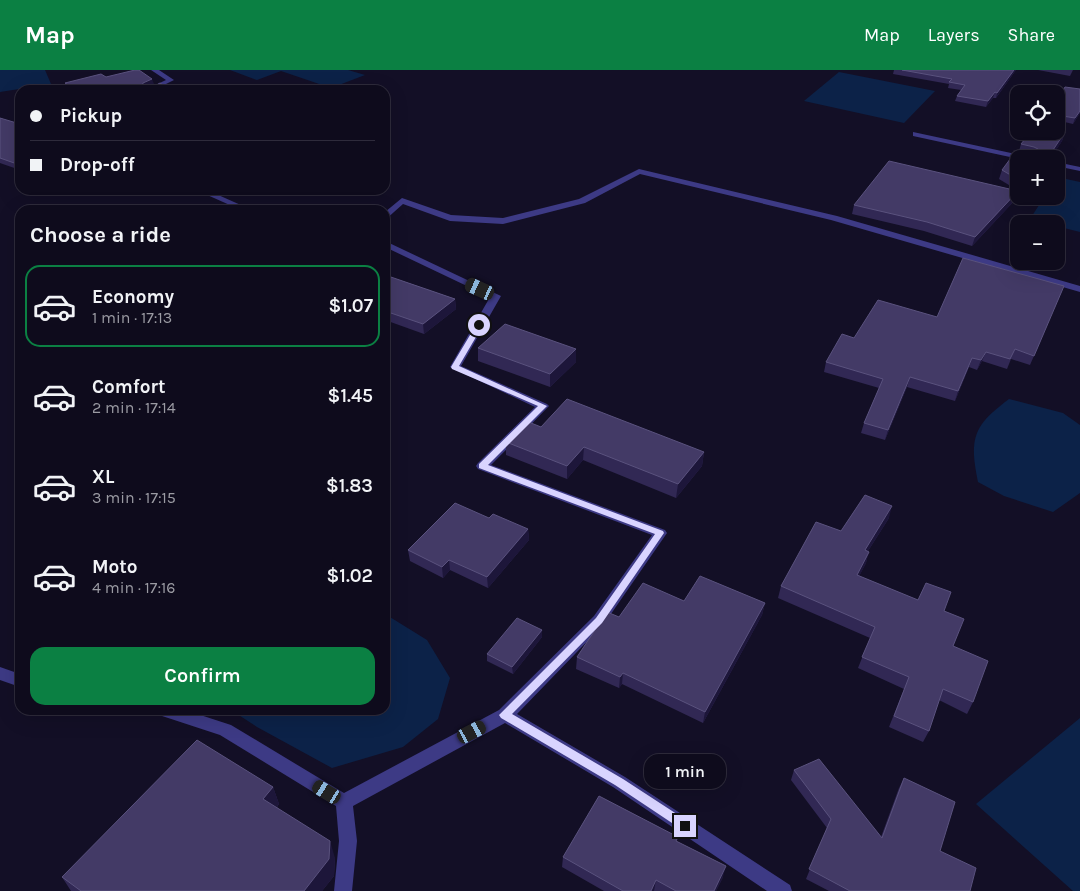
<!DOCTYPE html>
<meta charset="utf-8">
<style>
:root{--surface:#0e0b1c;--page:#171425;--text:#f1f3f6;--muted:#9b9ba3;--line:#2e2b3b;--accent:#0b8043}
body{margin:0;font-family:Karla,sans-serif;background:var(--page);color:var(--text);height:100vh;display:flex;flex-direction:column;font-size:19px;white-space:nowrap}
*{box-sizing:border-box;margin:0}
p{font-size:16px;color:var(--muted)}
.icon{flex:none;width:28px;height:28px;fill:none;stroke:currentColor;stroke-width:2;stroke-linecap:round;stroke-linejoin:round}
.map{position:relative;flex:1;overflow:hidden}
.sheet{position:absolute;left:15px;top:135px;width:375px;height:510px;display:flex;flex-direction:column;background:var(--surface);border-radius:15px;box-shadow:0 5px 20px #0002,0 0 0 1px var(--line)}
.sheet>*{flex:none}
.hud{position:absolute;left:15px;top:15px;width:375px;height:110px;border-radius:15px;box-shadow:0 5px 20px #0002,0 0 0 1px var(--line);display:grid;align-content:center;height:110px;padding:0 15px;background:var(--surface)}
.tools{position:absolute;left:1010px;top:15px;display:grid;gap:10px}
.tools a{display:grid;place-items:center;width:55px;height:55px;border-radius:10px;background:var(--surface);box-shadow:0 5px 20px #0002,0 0 0 1px var(--line);font-size:25px}
.end{position:absolute;width:22px;height:22px;margin:-11px;border:6px solid #d9d4ff;background:#111;box-shadow:0 0 0 2px #111}
.from{border-radius:50%}
.bubble{position:absolute;height:35px;border-radius:15px;background:var(--surface);box-shadow:0 5px 20px #0002,0 0 0 1px var(--line);font-size:16px;font-weight:600;line-height:35px;text-align:center}
.car{position:absolute;width:15px;height:30px;margin:-15px -8px;border-radius:6px;box-shadow:0 0 4px 1px #0007;background:linear-gradient(#222 24%,#8ab4d8 0 40%,#222 0 76%,#8ab4d8 0 86%,#222 0)}
.hud b{display:flex;align-items:center;gap:18px;height:48px;font-size:19px}
.hud b+b{border-top:1px solid var(--line)}
.hud i{width:12px;height:12px;background:var(--text)}
ul{padding:0;list-style:none}
li{display:flex;align-items:center;gap:15px;height:82px;margin:0 10px 8px;padding:0 5px;border:2px solid transparent;border-radius:15px}
li div{flex:1}
li b{display:block;font-size:19px}
li em{font-style:normal;font-weight:600}
li.selected{border-color:var(--accent)}
li>.icon{width:45px;height:45px;stroke-width:1.5}
h2{padding:0 15px;font-size:22px;line-height:60px}
.action{display:flex;gap:10px;margin-top:auto;padding:10px 15px}
.action a{flex:1;height:58px;border-radius:15px;background:var(--accent);color:#fff;font-size:20px;font-weight:600;line-height:58px;text-align:center}
header{display:flex;align-items:center;gap:30px;box-sizing:border-box;height:70px;padding:0 25px;background:var(--accent);color:#fff}
header strong{font-size:24px}
nav{display:flex;gap:28px;margin-inline-start:auto;font-size:18px}
.map>svg:first-child{display:block}
</style>
<header>
<strong>Map</strong>
<nav><a>Map</a><a>Layers</a><a>Share</a></nav>
</header>
<div class="map">
<svg width="1080" height="821" viewBox="0 0 1080 821">
<rect width="100%" height="100%" fill="#130f26"/>
<g fill="#0c2248">
<path d="M0 0H45L51 14 0 22Z"/>
<path d="M230 0H348L365 5 331 18 281 1 257 10Z"/>
<path d="M839 2 935 21 904 53 804 31Z"/>
<path d="M1057 107 1080 112V162L1056 156V154L1030 149 1045 126H1056Z"/>
<path d="M1009 329 1063 343 1080 355V423L1053 442 1004 426 978 412C969 368 973 356 1009 329Z"/>
<path d="M385 544 427 570 450 608 438 649 403 677 332 698 257 657 231 640H385Z"/>
<path d="M1080 648V821H1073L976 734Z"/>
</g>
<g fill="none" stroke-linecap="round" stroke-linejoin="round">
<g fill="#3d3a85" fill-rule="evenodd">
<path d="M151 0H159L174 10 154 20H145L166 10Z"/>
<path d="M913 62 1030 87 1034 89H1019L913 66Z"/>
<path d="M1056 92 1080 97V101L1056 96Z"/>
<path d="M639 99 837 146 1080 216V222L831 150 640 104 585 133 503 154 450 151 403 134 385 150V142L402 128 451 145 503 148 579 129Z"/>
<path d="M196 120H207L252 140H241Z"/>
<path d="M385 171 501 226 461 296 547 334 549 336 491 395 665 460 667 463 604 554 517 644 625 707 790 815 792 821H767L613 717 505 653 353 736 357 771 352 821H334L339 771 336 736 220 665 159 645 157 640H185L231 655 344 723 499 640 594 546 652 465 478 399 476 396 478 393 535 337 450 297 490 227 385 177Z"/>
<path d="M0 597 20 604V617L0 610Z"/>
</g>
</g>
<g fill="#312854">
<path d="M894 0H1016L996 28H993L986 37 955 31 957 26 961 20 948 18 949 14 893 4Z"/>
<path d="M1038 0H1073L1070 6Z"/>
<path d="M106 7 154 14 148 16 171 20H70L66 18 65 13Z"/>
<path d="M1080 19V43L1073 54 1056 50V31Z"/>
<path d="M0 48 20 54V100L0 93Z"/>
<path d="M1065 62 1062 71 1050 89H1019V121L999 109 1002 100 1019 81 1021 74Z"/>
<path d="M1018 121 1015 130 972 176 924 161 852 144 854 135Z"/>
<path d="M385 205 455 229 456 239 424 264 385 250Z"/>
<path d="M1064 216 1030 295 1011 289 1007 299 982 291 977 300 969 297 955 331 907 317 885 370 861 363 864 353 879 318 824 302 826 292 854 268Z"/>
<path d="M478 278 576 292 550 317 478 291Z"/>
<path d="M541 357 704 382 702 396 676 428 583 390 567 409 506 385V372Z"/>
<path d="M489 448 528 459 529 470 488 518 450 500 443 508 410 491 408 480Z"/>
<path d="M889 448 868 481 866 493 859 506 944 541 953 576 973 632 967 644 939 630 929 661 923 672 889 657 904 619 858 598 870 568 778 528 781 516 841 461Z"/>
<path d="M684 531 765 533 762 545 703 653 622 614 619 618 576 599 577 587 619 547Z"/>
<path d="M542 560V567L513 604 487 591V584Z"/>
<path d="M794 700 881 767 899 718 904 708 940 781 970 821H829L806 809 827 758 791 710Z"/>
<path d="M273 717 279 734 277 737 335 788 334 806 322 821H71L62 807Z"/>
<path d="M677 772 723 807 716 821H604L562 797 563 787Z"/>
</g>
<g fill="#1d163a">
<path d="M1014 0H1016L996 28 997 23Z"/>
<path d="M152 9 154 14 144 18 142 16 143 13Z"/>
<path d="M995 22 993 28 986 37 988 31Z"/>
<path d="M1080 41V43L1073 54 1075 48Z"/>
<path d="M1065 62 1062 71 1050 89H1047Z"/>
<path d="M1018 121 1015 130 972 176 975 167Z"/>
<path d="M455 229 456 239 424 264 423 254Z"/>
<path d="M576 279V292L550 317V304Z"/>
<path d="M986 282 982 291 977 300 981 290Z"/>
<path d="M972 288 969 297 955 331 958 321Z"/>
<path d="M910 307 907 317 885 370 888 360Z"/>
<path d="M584 377 583 390 567 409V396Z"/>
<path d="M704 382 702 396 676 428 678 414Z"/>
<path d="M892 436 889 448 861 492 865 480Z"/>
<path d="M528 459 529 470 488 518 487 507Z"/>
<path d="M869 482 866 493 854 516 857 505Z"/>
<path d="M449 490 450 500 443 508 442 497Z"/>
<path d="M765 533 762 545 703 653 705 642Z"/>
<path d="M542 560V567L513 604 512 597Z"/>
<path d="M623 603 622 614 619 618 620 607Z"/>
<path d="M273 717 279 734 269 746 263 729Z"/>
<path d="M330 771 335 788 334 806 322 821H304Z"/>
<path d="M726 796 723 807 716 821H714Z"/>
<path d="M656 810 654 821H651Z"/>
</g>
<g fill="#433a66" stroke="#5a527e">
<path d="M135 0H139L152 9 143 13 142 16 153 17 160 13 171 20H76L65 13 101 4 106 7Z"/>
<path d="M902 0H1014L997 23 995 22 988 31 957 26 965 15 949 12 952 9Z"/>
<path d="M348 17 349 20H340Z"/>
<path d="M1065 17 1080 19V41L1075 48 1056 45V31Z"/>
<path d="M0 48 20 54V95L0 88Z"/>
<path d="M1065 62 1047 89H1019V110L1002 100 1016 81H1039L1038 79 1034 77 1021 74 1025 69Z"/>
<path d="M889 91 1018 121 975 167 927 152 854 135Z"/>
<path d="M963 188 1064 216 1034 286 1015 279 1010 289 986 282 981 290 972 288 958 321 910 307 888 360 864 353 883 309 826 292 842 264 854 268 878 230 937 247Z"/>
<path d="M385 205 455 229 423 254 385 241Z"/>
<path d="M505 254 576 279 550 304 478 278Z"/>
<path d="M567 329 704 382 678 414 584 377 567 396 506 372 526 351 541 357Z"/>
<path d="M865 425 892 436 865 480 869 482 857 505 918 530 926 513 951 522 944 541 964 549 953 576 988 591 973 632 943 619 929 661 894 646 909 607 862 587 875 557 781 516 816 452 841 461Z"/>
<path d="M455 433 489 448 493 444 528 459 487 507 449 490 442 497 408 480Z"/>
<path d="M700 506 765 533 705 642 623 603 620 607 577 587 607 542 619 547 643 513 684 531Z"/>
<path d="M517 548 542 560 512 597 487 584Z"/>
<path d="M197 670 273 717 263 729 330 771 329 789 304 821H81L62 807Z"/>
<path d="M819 689 882 768 904 708 955 732 940 781 976 798 970 821H850L809 799 831 749 794 700Z"/>
<path d="M599 726 678 767 676 771 726 796 714 821H676L656 810 651 821H623L563 787Z"/>
</g>
<path fill="#d9d4ff" d="M479 253 483 255 459 296 547 336 488 395 663 461 664 463 602 553 512 644 623 709 689 752 690 756 689 759 685 761 681 759 615 715 501 648 499 645 596 548 655 464 479 398V394L538 336 452 299 451 297 476 255Z"/>
</svg>
<div class="tools">
<a><svg class="icon" aria-label="locate" viewBox="0 0 24 24"><circle cx="12" cy="12" r="6"/><path d="M12 2v4M12 18v4M2 12h4M18 12h4"/></svg></a>
<a>+</a>
<a>−</a>
</div>
<i class="end from" style="left:479px;top:255px"></i>
<i class="end" style="left:685px;top:756px"></i>
<div class="bubble" style="left:644px;top:684px;width:82px">1 min</div>
<i class="car" style="left:480px;top:219px;rotate:295deg"></i>
<i class="car" style="left:472px;top:662px;rotate:62deg"></i>
<i class="car" style="left:327px;top:722px;rotate:301deg"></i>
<div class="hud">
<b><i class="from"></i>Pickup</b>
<b><i></i>Drop-off</b>
</div>
<section class="sheet">
<h2>Choose a ride</h2>
<ul>
<li class="selected"><svg class="icon" aria-label="car" viewBox="0 0 24 24"><path d="M5 17H2v-5l4-1 3-4h7l3 4 3 1v5h-3M9 17h6M6 11h13"/><circle cx="7" cy="17" r="2"/><circle cx="17" cy="17" r="2"/></svg><div><b>Economy</b><p>1 min · 17:13</p></div><em>$1.07</em></li>
<li><svg class="icon" aria-label="car" viewBox="0 0 24 24"><path d="M5 17H2v-5l4-1 3-4h7l3 4 3 1v5h-3M9 17h6M6 11h13"/><circle cx="7" cy="17" r="2"/><circle cx="17" cy="17" r="2"/></svg><div><b>Comfort</b><p>2 min · 17:14</p></div><em>$1.45</em></li>
<li><svg class="icon" aria-label="car" viewBox="0 0 24 24"><path d="M5 17H2v-5l4-1 3-4h7l3 4 3 1v5h-3M9 17h6M6 11h13"/><circle cx="7" cy="17" r="2"/><circle cx="17" cy="17" r="2"/></svg><div><b>XL</b><p>3 min · 17:15</p></div><em>$1.83</em></li>
<li><svg class="icon" aria-label="car" viewBox="0 0 24 24"><path d="M5 17H2v-5l4-1 3-4h7l3 4 3 1v5h-3M9 17h6M6 11h13"/><circle cx="7" cy="17" r="2"/><circle cx="17" cy="17" r="2"/></svg><div><b>Moto</b><p>4 min · 17:16</p></div><em>$1.02</em></li>
</ul>
<div class="action"><a>Confirm</a></div>
</section>
</div>
